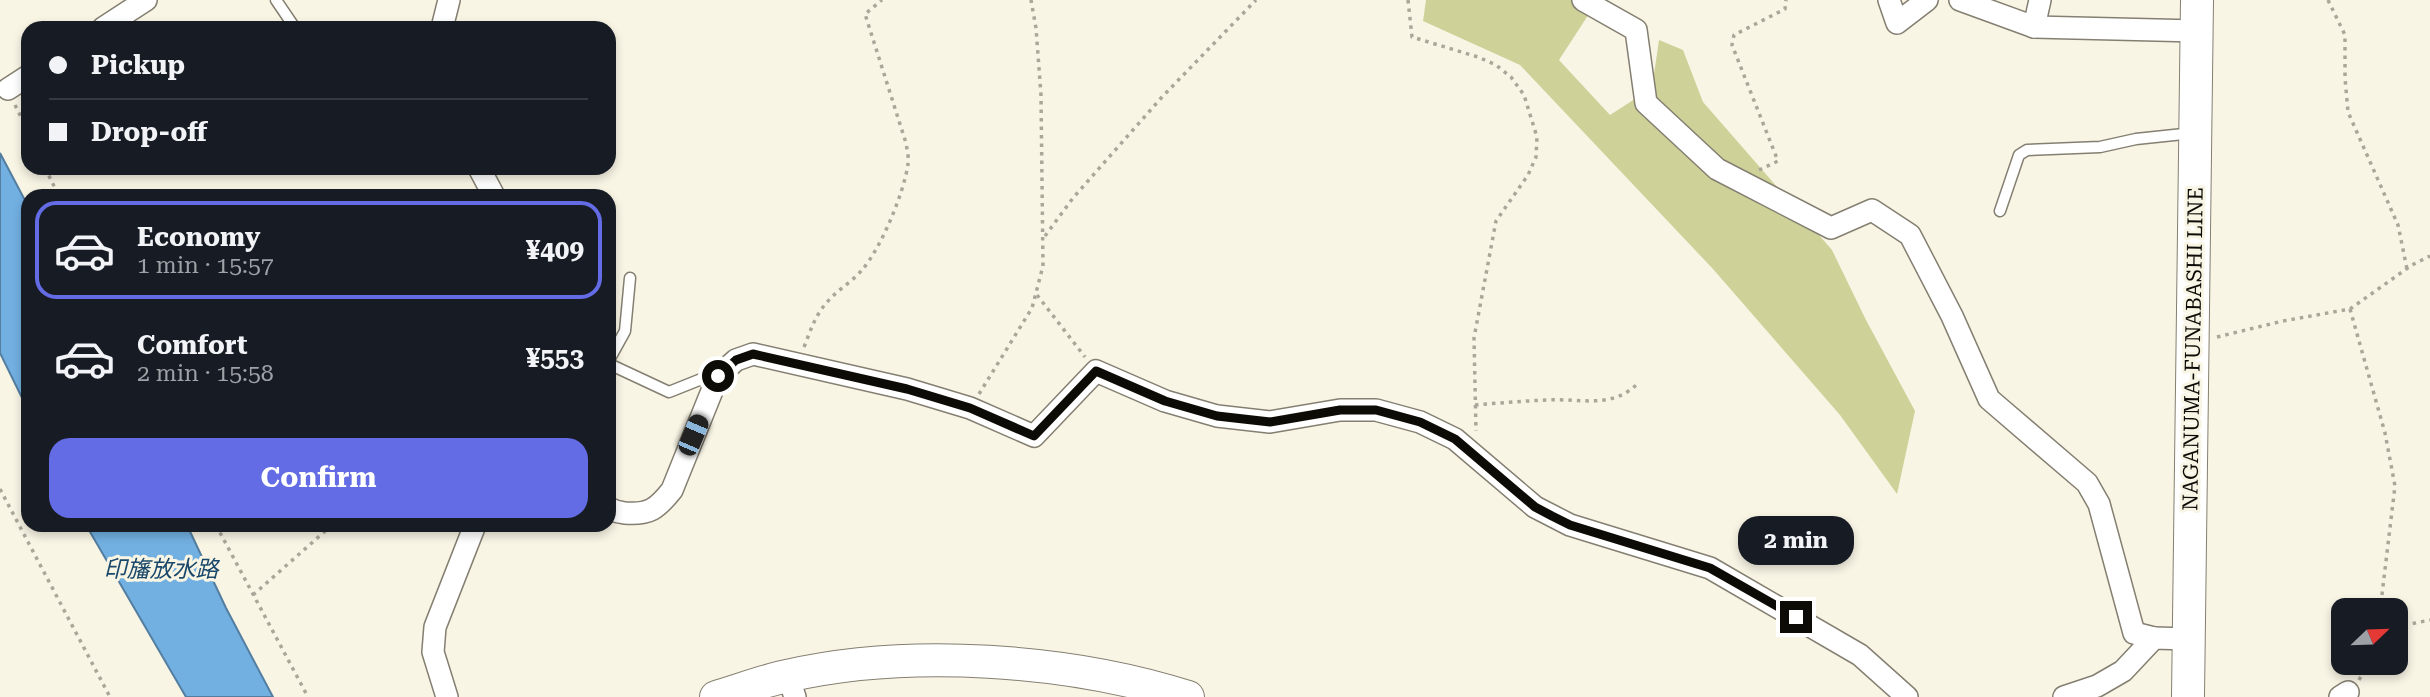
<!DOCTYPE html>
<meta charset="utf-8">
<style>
:root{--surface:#171b24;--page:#20242c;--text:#f1f3f6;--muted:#9ea1a6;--line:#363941;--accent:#636ce4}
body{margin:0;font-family:"Roboto Serif","Noto Sans JP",serif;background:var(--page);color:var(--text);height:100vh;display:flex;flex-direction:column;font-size:26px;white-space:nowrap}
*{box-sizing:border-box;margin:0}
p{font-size:23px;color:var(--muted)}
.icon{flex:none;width:38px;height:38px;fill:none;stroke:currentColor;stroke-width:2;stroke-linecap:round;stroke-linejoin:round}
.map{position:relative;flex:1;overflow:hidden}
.panel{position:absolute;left:21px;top:189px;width:595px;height:343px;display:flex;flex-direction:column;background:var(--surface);border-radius:21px;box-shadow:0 4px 10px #0003}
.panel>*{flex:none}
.banner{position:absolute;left:21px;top:21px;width:595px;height:154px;border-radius:21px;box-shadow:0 4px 10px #0003;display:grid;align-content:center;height:154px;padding:0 28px;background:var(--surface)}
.needle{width:46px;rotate:67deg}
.fabs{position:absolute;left:2331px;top:598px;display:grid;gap:14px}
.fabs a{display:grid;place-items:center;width:77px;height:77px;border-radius:14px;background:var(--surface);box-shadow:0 4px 10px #0003;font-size:35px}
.end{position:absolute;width:32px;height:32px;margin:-16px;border:9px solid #0d0b06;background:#fff;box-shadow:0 0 0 4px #fff}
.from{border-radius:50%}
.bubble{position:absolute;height:49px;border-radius:21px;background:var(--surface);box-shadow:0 4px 10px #0003;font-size:23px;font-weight:700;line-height:49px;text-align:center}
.car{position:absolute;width:21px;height:42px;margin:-21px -10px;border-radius:9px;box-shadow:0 0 5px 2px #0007;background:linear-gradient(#222 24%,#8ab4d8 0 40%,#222 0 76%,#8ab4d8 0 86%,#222 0)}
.banner b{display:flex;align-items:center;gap:24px;height:66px;font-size:26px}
.banner b+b{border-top:2px solid var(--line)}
.banner i{width:18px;height:18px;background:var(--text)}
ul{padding:12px 0 0;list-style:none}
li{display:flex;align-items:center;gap:21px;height:98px;margin:0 14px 10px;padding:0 14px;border:4px solid transparent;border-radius:21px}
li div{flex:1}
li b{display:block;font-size:26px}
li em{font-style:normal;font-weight:700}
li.current{border-color:var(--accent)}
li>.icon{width:63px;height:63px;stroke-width:1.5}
.primary-button{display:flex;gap:14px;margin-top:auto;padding:14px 28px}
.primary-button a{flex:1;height:80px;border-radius:21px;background:var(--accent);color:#fff;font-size:28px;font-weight:700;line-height:80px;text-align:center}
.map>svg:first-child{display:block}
</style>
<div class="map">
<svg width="2430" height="697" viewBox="0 0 2430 697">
<rect width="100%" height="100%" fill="#f9f5e5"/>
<path fill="#ced299" d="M1426 0H1598L1559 60 1610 115 1652 88 1659 40 1683 50 1703 102 1832 250 1866 320 1915 411 1897 494 1840 415 1713 269 1520 65 1423 21Z"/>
<g fill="#72b0e2" stroke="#547ea0" stroke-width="2">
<path d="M0 153 28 206V410L0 353Z"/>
<path d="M86 525H187L226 608 273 697H186Z"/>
</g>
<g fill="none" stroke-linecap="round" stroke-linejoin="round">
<defs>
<g id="lane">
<path d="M276 0 295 28"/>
<path d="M2000 211 2019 155 2027 150 2100 147 2136 139 2193 133"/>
<path d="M609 360 625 331 630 278"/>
<path d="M609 364 669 392 719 372"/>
</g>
<g id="street">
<path d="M1583 0 1636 30 1646 103 1717 169 1831 228 1872 210 1910 235 1952 316 1989 399 2087 483 2099 504 2134 633 2154 638"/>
<path d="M1889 0 1897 23 1927 0"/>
<path d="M1960 0 2034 27 2197 31"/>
<path d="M2034 27 2040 0"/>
<path d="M103 28 146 0"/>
<path d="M442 28 449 0"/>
<path d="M8 89 28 76"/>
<path d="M479 168 494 196"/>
<path d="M609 508C615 512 618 512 625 513 649 515 657 509 672 490L718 376 736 360 753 354 907 389 970 408 1034 436 1096 371 1165 401 1217 416 1270 422 1340 410H1376L1420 422 1455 439 1535 507 1570 525 1710 568 1860 655 1907 697"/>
<path d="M788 676 795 697"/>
<path d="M447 697 433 652 435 627 475 525"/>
<path d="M2064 697 2097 686 2123 671 2154 638 2189 639"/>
<path d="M2340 697 2348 692"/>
</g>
<g id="primary">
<path d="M716 697C740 690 763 681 787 676 909 648 1069 659 1188 697"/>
<path d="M2188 697 2197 0"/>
</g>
</defs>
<use href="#lane" stroke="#847f71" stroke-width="13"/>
<use href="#street" stroke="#847f71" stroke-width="24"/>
<use href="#primary" stroke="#847f71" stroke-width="34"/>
<g stroke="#aaa69a" stroke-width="3.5" stroke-dasharray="3.5 5" stroke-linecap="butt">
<path d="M1408 0 1412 37 1478 57 1496 65 1511 77 1524 95 1537 137 1536 157 1528 175 1496 221 1474 338 1476 431"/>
<path d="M2328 0 2345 35V78L2348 112 2398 225 2407 269"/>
<path d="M15 105 28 131"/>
<path d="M45 168 59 196"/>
<path d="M1759 170 1778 161 1732 45 1734 35 1785 9 1786 0"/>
<path d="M1045 236 1073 198 1162 97 1256 0"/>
<path d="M1037 295 1085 357"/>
<path d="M2350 309 2385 433 2395 486 2380 611"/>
<path d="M2217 337 2283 321 2350 309 2412 265 2430 256"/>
<path d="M804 347C811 329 816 313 830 299 840 288 853 281 862 270 881 248 904 193 908 164 909 157 907 150 906 143L865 14 882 0"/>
<path d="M979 394 1032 308 1043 266 1041 95 1036 28 1031 0"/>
<path d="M1475 405C1499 403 1523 401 1547 400 1581 398 1613 410 1639 382"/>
<path d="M0 489 110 697"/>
<path d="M216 525 308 697"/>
<path d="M253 595 332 525"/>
<path d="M2396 627 2430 620"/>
<path d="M2359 680 2368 663"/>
</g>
<use href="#lane" stroke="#fff" stroke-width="10"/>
<use href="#street" stroke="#fff" stroke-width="21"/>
<use href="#primary" stroke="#fff" stroke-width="32"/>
</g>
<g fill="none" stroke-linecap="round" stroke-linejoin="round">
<path stroke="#0d0b06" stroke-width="9" d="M718 376 736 360 753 354 907 389 970 408 1034 436 1096 371 1165 401 1217 416 1270 422 1340 410H1376L1420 422 1455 439 1535 507 1552 516 1570 525 1710 568 1796 617"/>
</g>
<g text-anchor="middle" stroke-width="6" stroke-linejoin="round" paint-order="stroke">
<g font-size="21" fill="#0d0b06" stroke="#f9f5e5">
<text transform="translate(2193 349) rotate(-89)" y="7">NAGANUMA-FUNABASHI LINE</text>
</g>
<g font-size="23" font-style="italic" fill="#1a486a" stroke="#f9f5e5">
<text x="161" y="577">印旛放水路</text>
</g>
</g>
</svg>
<div class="fabs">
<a><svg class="needle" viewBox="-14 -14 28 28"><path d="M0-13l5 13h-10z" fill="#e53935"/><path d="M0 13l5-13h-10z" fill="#9ea1a6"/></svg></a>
</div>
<i class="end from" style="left:718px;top:376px"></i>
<i class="end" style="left:1796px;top:617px"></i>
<div class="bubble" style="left:1738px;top:516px;width:116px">2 min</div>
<i class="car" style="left:693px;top:435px;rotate:23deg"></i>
<div class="banner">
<b><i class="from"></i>Pickup</b>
<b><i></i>Drop-off</b>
</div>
<section class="panel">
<ul>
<li class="current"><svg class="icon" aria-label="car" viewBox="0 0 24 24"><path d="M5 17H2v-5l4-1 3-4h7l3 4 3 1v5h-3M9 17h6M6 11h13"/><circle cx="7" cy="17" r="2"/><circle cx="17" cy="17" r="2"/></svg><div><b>Economy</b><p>1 min · 15:57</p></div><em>¥409</em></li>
<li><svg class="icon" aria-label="car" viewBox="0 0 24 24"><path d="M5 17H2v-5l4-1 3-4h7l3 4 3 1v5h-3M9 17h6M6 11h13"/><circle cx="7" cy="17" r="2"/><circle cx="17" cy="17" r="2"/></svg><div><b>Comfort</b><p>2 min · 15:58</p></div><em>¥553</em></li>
</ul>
<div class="primary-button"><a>Confirm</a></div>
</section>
</div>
